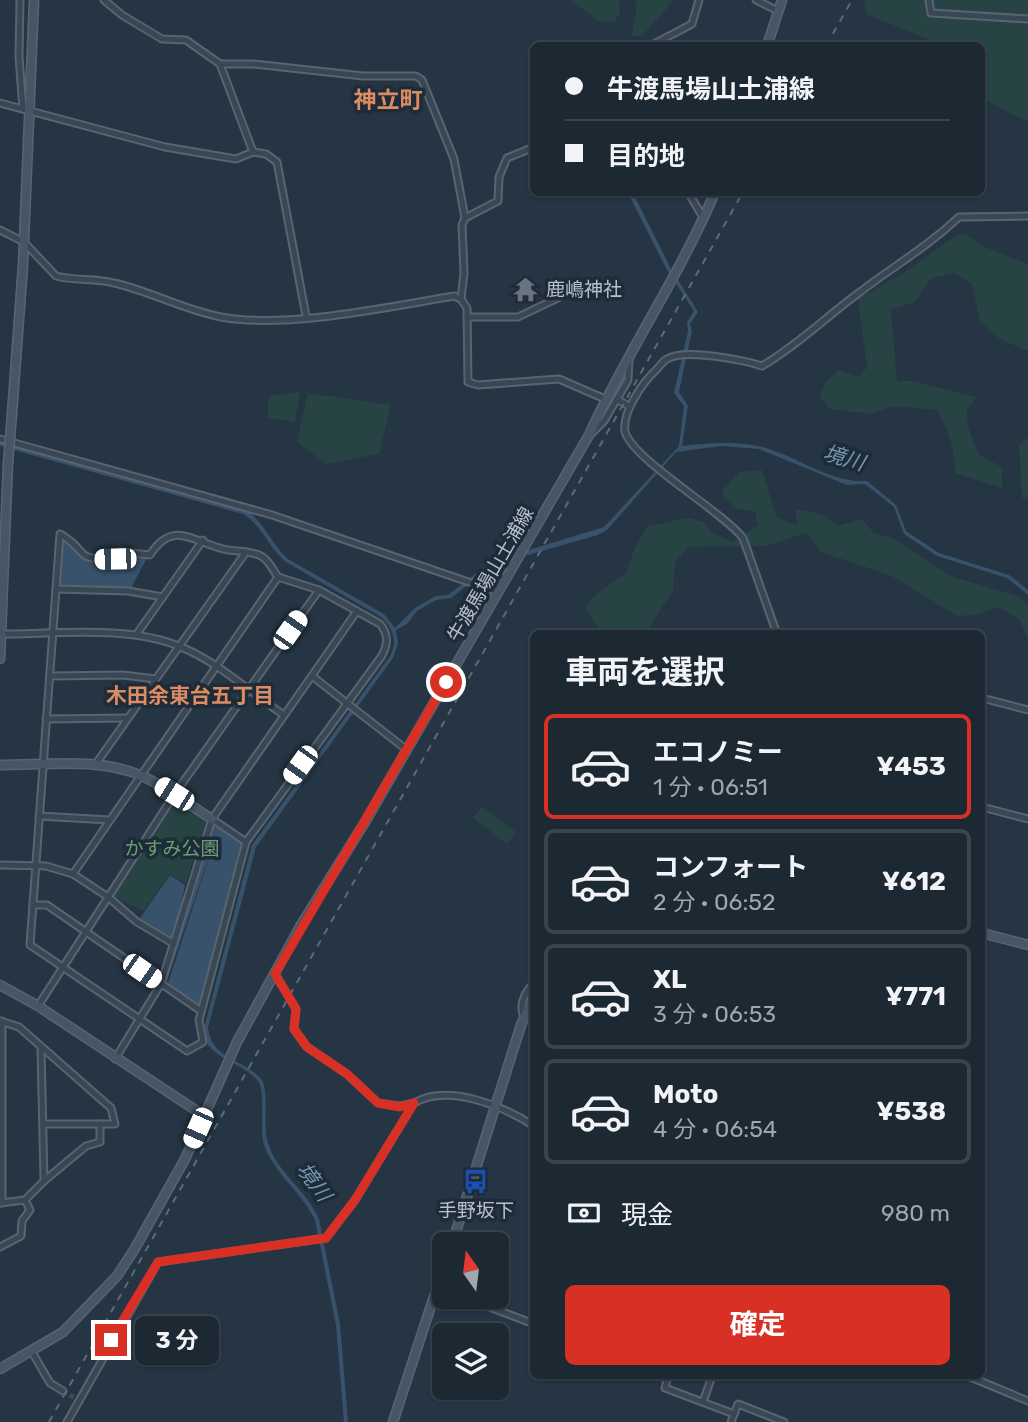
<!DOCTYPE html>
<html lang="ja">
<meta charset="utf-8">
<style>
:root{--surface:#1c2832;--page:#25303a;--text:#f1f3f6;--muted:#a0a6ac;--line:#3a444d;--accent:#d93025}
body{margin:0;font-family:Rubik,"Noto Sans JP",sans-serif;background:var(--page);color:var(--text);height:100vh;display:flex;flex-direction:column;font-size:26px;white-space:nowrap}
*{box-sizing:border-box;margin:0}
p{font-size:23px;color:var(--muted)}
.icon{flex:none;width:38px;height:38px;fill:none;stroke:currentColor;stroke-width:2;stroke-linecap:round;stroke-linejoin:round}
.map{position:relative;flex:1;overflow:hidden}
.sheet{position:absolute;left:530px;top:630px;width:455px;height:749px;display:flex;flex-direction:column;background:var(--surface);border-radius:10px;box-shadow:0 2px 5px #0004,0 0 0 2px var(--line)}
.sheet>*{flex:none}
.banner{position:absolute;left:530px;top:42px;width:455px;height:154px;border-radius:10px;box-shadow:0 2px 5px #0004,0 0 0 2px var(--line);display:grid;align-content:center;height:154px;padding:0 35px;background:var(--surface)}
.needle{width:46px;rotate:346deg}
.tools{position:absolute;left:432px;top:1232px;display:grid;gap:14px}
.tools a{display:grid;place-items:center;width:77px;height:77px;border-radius:10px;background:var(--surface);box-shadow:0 2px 5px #0004,0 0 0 2px var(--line);font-size:35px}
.end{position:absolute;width:32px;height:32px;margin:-16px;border:9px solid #d93025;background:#fff;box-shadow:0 0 0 4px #fff}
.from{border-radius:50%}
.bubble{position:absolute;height:49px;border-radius:10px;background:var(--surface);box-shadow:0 2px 5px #0004,0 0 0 2px var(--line);font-size:23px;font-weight:700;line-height:49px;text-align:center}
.car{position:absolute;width:21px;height:42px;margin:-21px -10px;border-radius:9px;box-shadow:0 0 5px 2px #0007;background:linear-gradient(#fff 24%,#345 0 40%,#fff 0 76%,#345 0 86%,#fff 0)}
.banner b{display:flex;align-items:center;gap:24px;height:66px;font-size:26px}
.banner b+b{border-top:2px solid var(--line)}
.banner i{width:18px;height:18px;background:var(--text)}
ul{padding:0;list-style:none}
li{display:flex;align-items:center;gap:21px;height:105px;margin:0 14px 10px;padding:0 21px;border:4px solid var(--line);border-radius:10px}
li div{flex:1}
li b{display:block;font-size:26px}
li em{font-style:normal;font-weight:700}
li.active{border-color:var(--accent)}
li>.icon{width:63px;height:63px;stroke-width:1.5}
h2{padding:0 35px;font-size:32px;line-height:84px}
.pay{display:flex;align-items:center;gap:18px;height:77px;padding:0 35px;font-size:26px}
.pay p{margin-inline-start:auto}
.action{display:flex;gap:14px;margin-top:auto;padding:14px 35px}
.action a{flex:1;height:80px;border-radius:10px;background:var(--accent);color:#fff;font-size:28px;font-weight:700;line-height:80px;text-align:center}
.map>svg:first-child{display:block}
</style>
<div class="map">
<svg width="1028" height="1422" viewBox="0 0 1028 1422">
<rect width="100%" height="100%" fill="#253543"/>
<g fill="#274344">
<path d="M571 0H619L620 14 614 21 600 22Z"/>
<path d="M634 0H674L641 37 632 36 637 3Z"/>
<path d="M864 0H1028V122L987 101 982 102V46L935 45V42L866 14Z"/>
<path d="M966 234 983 246 1028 264V351L1000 339 980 321 972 284 955 273 930 279 915 302 891 310 897 381H913L977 397 967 409 968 427 979 455 1002 467V488L955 473C955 449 949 431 937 410L893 406 872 414 829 409 820 396 825 383 839 370 859 377 867 367 858 299 905 272 957 235Z"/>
<path d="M300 392 295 422 267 418 269 396Z"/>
<path d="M308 393 391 405 379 454 326 464 297 442Z"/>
<path d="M1028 437V500L1022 498 1019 445Z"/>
<path d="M762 470 777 518 797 525 795 509 822 514 837 526 862 519 874 533 893 538 950 576 1018 596 1028 604V640L1020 620 999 607 976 615 957 616 892 576 821 552 806 533 767 546 689 547 675 561 673 591 645 633H602L585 608 594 596 626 573 634 550 647 526 688 518 704 522 712 533 733 542 758 525 755 512 736 508 723 496 722 491 739 472Z"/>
<path d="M174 801 206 822 186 883 169 874 144 911 112 896Z"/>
<path d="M482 806 516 832 507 844 473 818Z"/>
</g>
<g fill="#38526b" fill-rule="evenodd">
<path d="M628 193H633L670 267 698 312 690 324 692 331 679 392 688 406 682 446C708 443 733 441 758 446 796 454 827 483 867 481L896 505 906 531 939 553 1009 575 1028 590V595L1007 578 937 556 904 534 894 507 865 484 847 485 759 449 721 446 676 452 607 530 598 535 493 565 451 598 436 600 417 611 407 624 396 630 398 644 393 658 256 847 208 1028C212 1060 243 1058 261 1079 270 1090 262 1125 268 1143 277 1173 307 1190 319 1219L340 1324 348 1422H344L336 1325 315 1220C302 1193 274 1173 264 1145 259 1128 266 1092 258 1081 248 1068 226 1062 214 1051L208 1045 204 1028 252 845 390 656C398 641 393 628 381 617L286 562C268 548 263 526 243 514L0 446V442L246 510C265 523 271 544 288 559L384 614 395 628 415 608 436 596 448 595 492 561 604 527 679 446 684 406 674 393 688 331 687 322 694 311 667 270Z"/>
<path d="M61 536 88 561H115L120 554 148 556 130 590 58 587Z"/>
<path d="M212 821 244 843 201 1009 163 984ZM217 834 168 983 196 1003 166 983Z"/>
<path d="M170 875 185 885 174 942 138 921Z"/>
</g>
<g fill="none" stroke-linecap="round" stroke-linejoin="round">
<path stroke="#3b4a58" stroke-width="5" stroke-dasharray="5 2.5" stroke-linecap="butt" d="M63 1391 75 1398"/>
<defs>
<g id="street">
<path d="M20 0 19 57 23 109"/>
<path d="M104 0 122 15 162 39 186 40 220 64 253 152"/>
<path d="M756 0 778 11"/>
<path d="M929 0 931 13 1028 19"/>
<path d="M650 46 692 24 699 0"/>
<path d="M220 64H254L363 76H416L422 80 454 159 465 218 462 225 464 273 461 299 467 308 468 382 478 385 559 379 605 399"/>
<path d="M0 103 165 147 236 159 253 152 266 154 277 162 306 316"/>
<path d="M688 192 704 219"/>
<path d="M465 218 498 201 499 177 507 158 534 147"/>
<path d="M0 230 24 242 56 276C75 281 95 278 114 283 150 291 184 310 221 317 285 329 388 307 454 296L461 299"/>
<path d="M467 317H518L558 298 553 282"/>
<path d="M629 359 628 380 617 399 630 407"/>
<path d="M592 433 604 421 617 399"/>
<path d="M0 439 272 515 498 592"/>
<path d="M60 534C91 552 71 560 115 559L120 552 150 555C172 519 194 542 223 549 235 552 250 550 261 556 270 561 272 569 278 577L319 590 380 624C389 635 388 645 381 657L246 842 199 1020 203 1042 187 1051 30 945Z"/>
<path d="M56 589 128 591 163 597"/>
<path d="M0 634C55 634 130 625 181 647 218 662 251 693 284 715"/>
<path d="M777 634 743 538C722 511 630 458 625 431 622 412 643 382 656 370 659 367 663 361 667 359 684 348 743 360 762 366 798 345 827 316 860 292 895 265 926 248 959 217L1028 216"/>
<path d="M136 635 203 540"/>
<path d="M50 676 123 675 156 679"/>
<path d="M312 676 407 750"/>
<path d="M982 698 1028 710"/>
<path d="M46 719 127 718"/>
<path d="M95 765 246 552"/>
<path d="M982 807 1028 819"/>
<path d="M39 816 109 820"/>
<path d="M212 819 246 842"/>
<path d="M0 865 46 866 73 874 108 897 137 922 174 944"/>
<path d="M73 874 278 577"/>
<path d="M33 905H47L201 1011"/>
<path d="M275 974 296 1009 294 1029 307 1047 347 1074 378 1103 400 1106 414 1103"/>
<path d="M38 1006 174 795 319 590"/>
<path d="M524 1018C519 1005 524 993 534 983"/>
<path d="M0 1021 19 1027 111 1108 115 1124H44"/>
<path d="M2 1021V1203"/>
<path d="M115 1059 161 984 212 819 357 611"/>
<path d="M44 1181 86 1146 100 1142V1124"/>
<path d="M0 1203 25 1200 44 1181 41 1048"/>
<path d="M0 1247 21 1236 22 1221 30 1210 25 1200"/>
<path d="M463 1297 534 1324"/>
<path d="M32 1352 50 1383 63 1391"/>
<path d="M668 1376 665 1388 734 1414"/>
<path d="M968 1376 1028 1401"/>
<path d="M703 1402 712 1376"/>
<path d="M67 1422 158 1262 326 1238 355 1200 414 1103C448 1083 503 1106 534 1126"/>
<path d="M731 1422 738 1404 784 1422"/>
</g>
<g id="secondary">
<path d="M767 46 782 0"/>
<path d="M12 414 23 265 34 0"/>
<path d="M0 659 8 463"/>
<path d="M0 765C45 765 99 757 142 776 167 787 189 805 212 819"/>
<path d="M982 933 1028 945"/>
<path d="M0 985 38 1006 203 1115"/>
<path d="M452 1244 521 1025 534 996"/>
<path d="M0 1369 63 1332 117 1276 134 1250 185 1159 237 1042 301 925 365 822 589 435C627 352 679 277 715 192"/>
<path d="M393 1422 444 1266"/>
</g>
</defs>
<use href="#street" stroke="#586470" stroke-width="9"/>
<use href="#secondary" stroke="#586470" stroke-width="11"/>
<use href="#street" stroke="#394653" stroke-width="5"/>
<use href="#secondary" stroke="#475666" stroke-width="8"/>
<g stroke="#5b6b7a" stroke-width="2" stroke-dasharray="7 7" stroke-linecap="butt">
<path d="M826 46 852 0"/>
<path d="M49 1422 743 192"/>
</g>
<defs>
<path id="secondary-bridge" d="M8 463 12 414"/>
</defs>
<use href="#secondary-bridge" stroke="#586470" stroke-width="11" stroke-linecap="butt"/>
<use href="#secondary-bridge" stroke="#475666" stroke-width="8"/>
</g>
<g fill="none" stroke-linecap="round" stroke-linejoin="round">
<path stroke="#d93025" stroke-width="9" d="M111 1340 158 1262 326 1238 355 1200 414 1103 400 1107 378 1103 347 1074 307 1047 294 1029 296 1009 275 974 446 682"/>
</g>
<defs>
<symbol id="temple-bare" viewBox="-9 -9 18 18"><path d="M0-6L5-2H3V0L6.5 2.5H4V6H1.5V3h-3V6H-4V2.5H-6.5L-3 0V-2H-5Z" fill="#6b7280" stroke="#1e2b38" stroke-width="2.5" paint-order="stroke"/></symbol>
<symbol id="bus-bare" viewBox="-9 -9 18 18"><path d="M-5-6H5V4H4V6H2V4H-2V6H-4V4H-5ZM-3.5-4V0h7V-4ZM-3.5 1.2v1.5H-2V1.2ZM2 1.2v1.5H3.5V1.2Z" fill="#1a4fb4" stroke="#1e2b38" stroke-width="2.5" paint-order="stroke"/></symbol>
</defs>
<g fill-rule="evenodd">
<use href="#temple-bare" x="508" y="272" width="35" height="35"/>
<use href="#bus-bare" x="458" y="1164" width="35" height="35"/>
</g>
<g text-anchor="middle" stroke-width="7" stroke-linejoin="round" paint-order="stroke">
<g font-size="19" fill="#b7c1cc" stroke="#1e2b38" text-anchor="start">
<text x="546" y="296">鹿嶋神社</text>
<text x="476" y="1217" text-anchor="middle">手野坂下</text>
</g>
<g font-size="19" fill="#b7c1cc" stroke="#1e2b38">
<text transform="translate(490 574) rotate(-60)" y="7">牛渡馬場山土浦線</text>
</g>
<g font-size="19" fill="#6c9f73" stroke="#1e2b38">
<text x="172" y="855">かすみ公園</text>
</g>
<g font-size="21" font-style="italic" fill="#7595b1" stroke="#1e2b38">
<text transform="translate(844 458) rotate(16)" y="7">境川</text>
<text transform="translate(314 1182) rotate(54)" y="7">境川</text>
</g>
<g font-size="21" font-weight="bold" fill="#db8c63" stroke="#1e2b38">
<text x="190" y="703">木田余東台五丁目</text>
</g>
<g font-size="23" font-weight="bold" fill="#db8c63" stroke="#1e2b38">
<text x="388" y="108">神立町</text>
</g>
</g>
</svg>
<div class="tools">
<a><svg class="needle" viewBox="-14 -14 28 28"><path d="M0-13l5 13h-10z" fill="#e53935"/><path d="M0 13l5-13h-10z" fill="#a0a6ac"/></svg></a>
<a><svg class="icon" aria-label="layers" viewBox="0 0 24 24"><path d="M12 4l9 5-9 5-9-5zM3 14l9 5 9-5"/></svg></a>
</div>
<i class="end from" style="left:446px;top:682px"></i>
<i class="end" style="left:111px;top:1340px"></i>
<div class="bubble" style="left:135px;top:1316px;width:84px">3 分</div>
<i class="car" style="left:115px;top:559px;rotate:269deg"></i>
<i class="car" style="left:290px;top:630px;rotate:35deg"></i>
<i class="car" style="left:300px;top:765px;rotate:216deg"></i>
<i class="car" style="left:174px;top:794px;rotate:302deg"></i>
<i class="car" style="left:142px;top:971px;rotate:125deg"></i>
<i class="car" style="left:198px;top:1128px;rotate:204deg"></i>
<div class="banner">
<b><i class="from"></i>牛渡馬場山土浦線</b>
<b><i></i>目的地</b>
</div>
<section class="sheet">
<h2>車両を選択</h2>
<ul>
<li class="active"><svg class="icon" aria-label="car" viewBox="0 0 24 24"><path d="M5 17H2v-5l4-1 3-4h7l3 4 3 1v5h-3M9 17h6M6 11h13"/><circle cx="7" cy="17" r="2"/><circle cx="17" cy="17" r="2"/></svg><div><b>エコノミー</b><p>1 分 · 06:51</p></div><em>¥453</em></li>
<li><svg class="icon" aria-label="car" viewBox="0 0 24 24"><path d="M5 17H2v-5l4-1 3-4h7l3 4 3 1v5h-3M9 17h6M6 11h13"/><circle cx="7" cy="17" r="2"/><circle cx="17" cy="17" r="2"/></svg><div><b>コンフォート</b><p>2 分 · 06:52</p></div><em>¥612</em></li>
<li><svg class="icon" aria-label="car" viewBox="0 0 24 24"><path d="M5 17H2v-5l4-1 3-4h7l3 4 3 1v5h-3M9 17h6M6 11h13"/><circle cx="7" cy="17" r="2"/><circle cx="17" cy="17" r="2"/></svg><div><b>XL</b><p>3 分 · 06:53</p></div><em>¥771</em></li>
<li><svg class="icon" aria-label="car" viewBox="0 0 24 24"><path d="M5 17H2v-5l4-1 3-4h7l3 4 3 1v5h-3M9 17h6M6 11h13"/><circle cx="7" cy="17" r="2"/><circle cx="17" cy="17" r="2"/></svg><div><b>Moto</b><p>4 分 · 06:54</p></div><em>¥538</em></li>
</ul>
<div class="pay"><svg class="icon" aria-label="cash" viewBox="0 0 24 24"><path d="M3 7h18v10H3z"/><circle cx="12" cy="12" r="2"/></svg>現金<p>980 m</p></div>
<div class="action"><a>確定</a></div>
</section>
</div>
